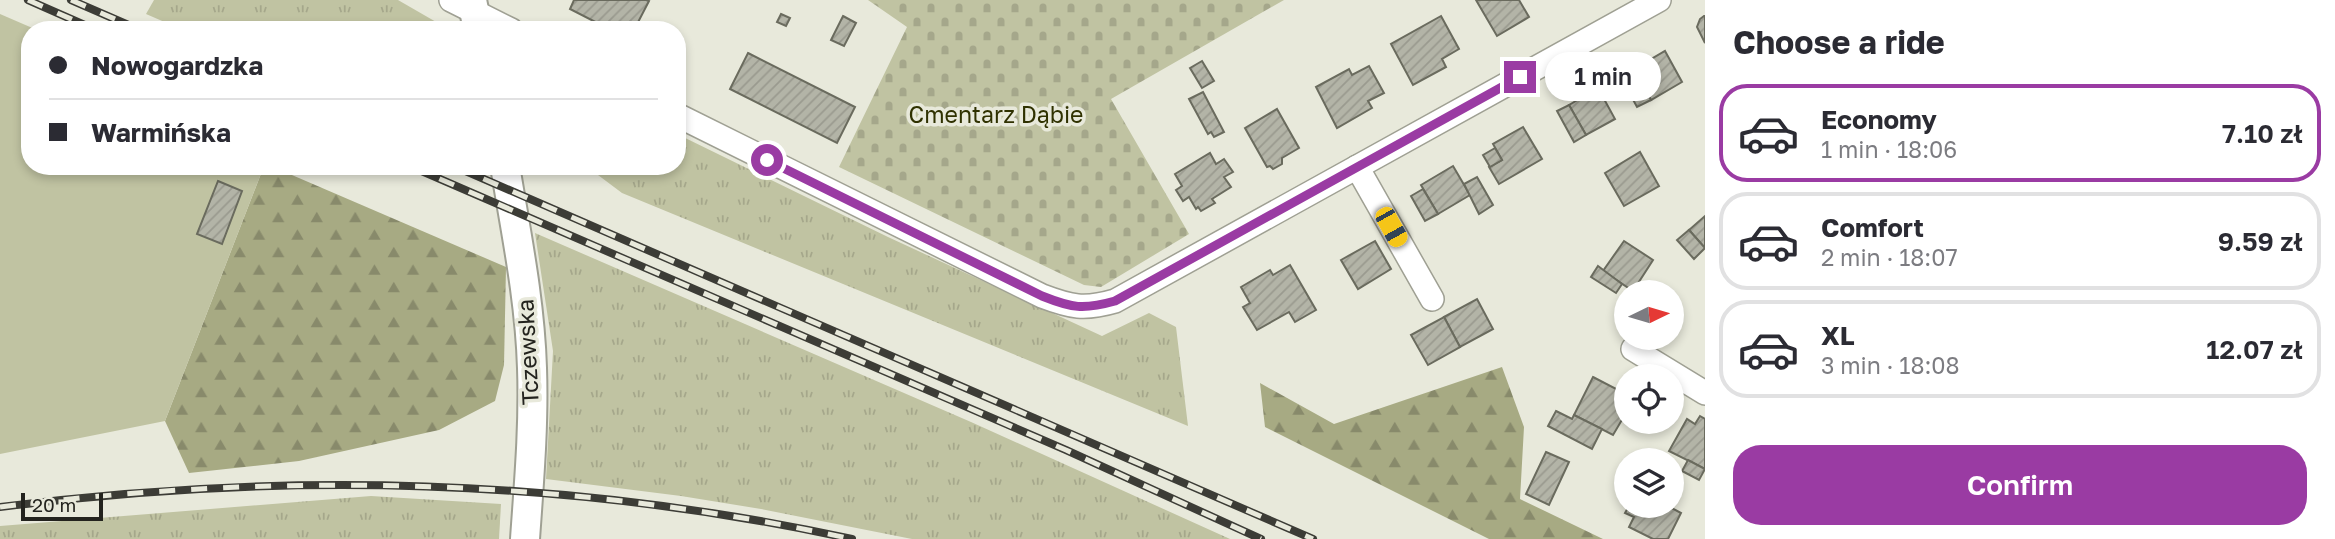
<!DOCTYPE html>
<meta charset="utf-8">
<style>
:root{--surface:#fff;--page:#f7f7f7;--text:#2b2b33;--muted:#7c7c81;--line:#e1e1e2;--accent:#9a3ba3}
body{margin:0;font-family:"Golos Text",sans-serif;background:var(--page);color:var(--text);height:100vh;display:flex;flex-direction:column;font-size:26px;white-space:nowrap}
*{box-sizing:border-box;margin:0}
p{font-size:23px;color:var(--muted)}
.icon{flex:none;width:38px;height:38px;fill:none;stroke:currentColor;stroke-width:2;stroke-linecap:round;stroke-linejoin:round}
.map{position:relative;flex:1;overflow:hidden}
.details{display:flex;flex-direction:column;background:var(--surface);width:630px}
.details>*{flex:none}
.hud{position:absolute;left:21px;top:21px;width:665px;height:154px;border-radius:28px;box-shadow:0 4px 10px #0003;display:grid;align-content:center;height:154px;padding:0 28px;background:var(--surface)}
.needle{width:46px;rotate:85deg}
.controls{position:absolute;left:1614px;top:280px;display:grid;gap:14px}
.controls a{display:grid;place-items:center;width:70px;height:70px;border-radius:50%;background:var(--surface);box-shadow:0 4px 10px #0003;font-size:35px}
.scale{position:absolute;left:21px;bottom:18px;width:82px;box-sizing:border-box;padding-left:7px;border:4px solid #23231e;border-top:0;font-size:19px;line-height:24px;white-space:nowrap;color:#23231e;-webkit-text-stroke:5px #e8e9db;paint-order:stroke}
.end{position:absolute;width:32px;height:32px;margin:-16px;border:9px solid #9a3ba3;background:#fff;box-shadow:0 0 0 4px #fff}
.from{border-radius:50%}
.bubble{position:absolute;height:49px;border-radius:24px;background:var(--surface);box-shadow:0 4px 10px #0003;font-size:23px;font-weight:600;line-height:49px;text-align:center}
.car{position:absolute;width:21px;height:42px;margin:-21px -10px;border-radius:9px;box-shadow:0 0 5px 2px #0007;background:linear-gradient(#f5c518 24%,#345 0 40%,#f5c518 0 76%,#345 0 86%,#f5c518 0)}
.hud b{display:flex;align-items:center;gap:24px;height:66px;font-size:26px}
.hud b+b{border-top:2px solid var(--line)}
.hud i{width:18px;height:18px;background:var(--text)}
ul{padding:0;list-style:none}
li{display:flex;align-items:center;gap:21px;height:98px;margin:0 14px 10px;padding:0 14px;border:4px solid var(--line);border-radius:28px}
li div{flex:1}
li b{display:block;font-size:26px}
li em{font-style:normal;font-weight:600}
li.selected{border-color:var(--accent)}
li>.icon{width:63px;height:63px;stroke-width:1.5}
h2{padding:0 28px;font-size:32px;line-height:84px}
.primary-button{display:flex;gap:14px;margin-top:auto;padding:14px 28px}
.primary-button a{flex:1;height:80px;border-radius:28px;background:var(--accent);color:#fff;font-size:28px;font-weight:600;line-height:80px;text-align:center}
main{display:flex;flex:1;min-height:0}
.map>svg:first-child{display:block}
</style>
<main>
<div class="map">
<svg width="1705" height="539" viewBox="0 0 1705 539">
<defs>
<pattern id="grass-tufts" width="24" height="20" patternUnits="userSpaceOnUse" patternTransform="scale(1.75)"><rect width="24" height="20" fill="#c0c3a2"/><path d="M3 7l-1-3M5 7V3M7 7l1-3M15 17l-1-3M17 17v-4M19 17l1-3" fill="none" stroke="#a5a78b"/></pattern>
<pattern id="forest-firs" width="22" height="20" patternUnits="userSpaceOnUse" patternTransform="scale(1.75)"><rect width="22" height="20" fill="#a7aa83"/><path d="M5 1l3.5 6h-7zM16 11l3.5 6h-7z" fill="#888a6b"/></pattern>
<pattern id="cemetery-stones" width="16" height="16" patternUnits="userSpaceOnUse" patternTransform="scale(1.75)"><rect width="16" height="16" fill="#c0c3a2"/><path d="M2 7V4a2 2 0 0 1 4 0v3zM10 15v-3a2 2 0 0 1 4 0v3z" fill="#a5a78b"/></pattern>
<pattern id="building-hatch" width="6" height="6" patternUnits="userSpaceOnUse" patternTransform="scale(1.75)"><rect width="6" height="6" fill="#b3b4a7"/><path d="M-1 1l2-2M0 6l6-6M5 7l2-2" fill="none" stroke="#9a9a8f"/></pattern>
</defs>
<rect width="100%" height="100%" fill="#e8e9db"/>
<g fill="url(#grass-tufts)">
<path d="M154 0H398L450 30H183L146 14Z"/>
<path d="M677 134 888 237 1102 336 1149 313 1176 327 1188 426 622 193 586 166H677Z"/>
<path d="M535 233 971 422 1230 539H912L761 509 681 496 546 479 553 351Z"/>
<path d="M371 496 501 504 499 539H0V526Z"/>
</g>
<g fill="url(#forest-firs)">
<path d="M264 166H271L506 267 504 365 495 401 439 430 299 461 189 473 165 421Z"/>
<path d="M1502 367 1524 427 1520 499 1603 539H1489L1265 427 1260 383 1334 424Z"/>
</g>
<path fill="url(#cemetery-stones)" d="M868 0H1284L1111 99 1189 234 1101 287 1084 285 839 167 907 27Z"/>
<path fill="#c0c3a2" d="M0 14 37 30H30V166H264L165 421 0 454Z"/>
<g fill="url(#building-hatch)" stroke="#6a6b5e" stroke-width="2">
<path d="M574 0H646L649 1 634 30H611L570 9Z"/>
<path d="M1476 0H1519L1529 17 1497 36Z"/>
<path d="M781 14 790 18 786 26 777 22Z"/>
<path d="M843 16 856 23 844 46 831 40Z"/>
<path d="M1441 16 1459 49 1442 59 1446 67 1413 85 1391 44Z"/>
<path d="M1704 16H1705V43L1697 27 1700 19Z"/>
<path d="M1665 51 1682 82 1651 100 1634 69Z"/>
<path d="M748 53 855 107 837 143 730 89Z"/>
<path d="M1202 61 1214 81 1202 88 1190 68Z"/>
<path d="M1369 66 1384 93 1368 101 1372 108 1337 128 1316 87 1349 69 1352 75Z"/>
<path d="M1637 76 1651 100 1637 107 1624 83Z"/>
<path d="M1598 88 1615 119 1586 135 1569 105Z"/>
<path d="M1203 92 1224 132 1214 137 1211 132 1208 134 1189 99Z"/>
<path d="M1569 105 1586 135 1574 142 1557 111Z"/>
<path d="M1277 109 1299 148 1282 158V164L1273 169 1270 166 1267 167 1245 128Z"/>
<path d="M1523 127 1542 159 1499 184 1489 167 1502 160 1493 144Z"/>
<path d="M1495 148 1502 160 1490 167 1483 155Z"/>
<path d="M1640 152 1659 186 1624 206 1605 173Z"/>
<path d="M1210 153 1216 164 1224 159 1233 172 1224 177 1231 187 1212 199 1215 203 1201 211 1198 207 1196 209 1189 197 1183 201 1176 190 1182 186 1175 174Z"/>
<path d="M1453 166 1470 195 1438 214 1421 185Z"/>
<path d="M1477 177 1493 205 1479 214 1464 184Z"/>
<path d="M218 181 242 191 222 244 197 234Z"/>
<path d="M1423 189 1438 214 1425 221 1411 196Z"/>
<path d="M1705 216V248L1689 230Z"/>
<path d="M1689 230 1705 248 1694 259 1677 240Z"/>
<path d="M1375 241 1391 269 1358 289 1341 260Z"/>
<path d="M1624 241 1653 260 1633 291 1603 271Z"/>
<path d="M1290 265 1316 310 1295 322 1289 312 1257 330 1243 307 1250 303 1241 287 1270 270 1273 275Z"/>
<path d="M1598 266 1622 284 1616 293 1591 277Z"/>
<path d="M1477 299 1493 329 1460 347 1444 317Z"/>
<path d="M1444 317 1460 347 1428 365 1411 335Z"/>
<path d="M1593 377 1626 394V400L1621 408 1626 413 1613 435 1574 415Z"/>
<path d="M1556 411 1572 419 1574 415 1602 429 1592 449 1548 426Z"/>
<path d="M1700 416 1705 419V469L1669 451 1687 419 1695 424Z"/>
<path d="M1546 452 1569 462 1549 505 1526 494Z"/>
<path d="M1688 460 1705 469 1699 480 1682 471Z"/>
<path d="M1629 506H1668L1681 513 1668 539H1653L1629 527 1634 517 1625 513Z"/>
</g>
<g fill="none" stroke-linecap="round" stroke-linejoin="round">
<defs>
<g id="minor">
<path d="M451 0 511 30"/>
<path d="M677 115 1042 296C1071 307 1084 310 1115 301L1659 0"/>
<path d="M1357 167 1432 299"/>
<path d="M1633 349 1705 393"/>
</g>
<g id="tertiary">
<path d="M472 0 478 30"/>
<path d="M505 166C516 233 530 300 532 368 534 425 529 482 525 539"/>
</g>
</defs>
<use href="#minor" stroke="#9fa093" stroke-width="26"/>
<use href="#tertiary" stroke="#9fa093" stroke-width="32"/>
<use href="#minor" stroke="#fff" stroke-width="23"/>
<use href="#tertiary" stroke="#fff" stroke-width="28"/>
<defs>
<g id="rail">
<path d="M28 0 96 30"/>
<path d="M71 0 140 30"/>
<path d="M410 166 1066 450 1261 539"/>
<path d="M454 166 1313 539"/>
<path d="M0 507C284 471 572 478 852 539"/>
</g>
</defs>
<use href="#rail" stroke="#3c3c36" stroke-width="8"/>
<use href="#rail" stroke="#e8e9db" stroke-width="5" stroke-dasharray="16" stroke-linecap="butt"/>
</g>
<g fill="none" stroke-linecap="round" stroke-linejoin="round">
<path stroke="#9a3ba3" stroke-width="9" d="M767 160 1042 296C1072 308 1083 310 1115 301L1520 77"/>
</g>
<g text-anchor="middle" stroke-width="7" stroke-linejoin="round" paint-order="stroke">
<g font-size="23" fill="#2f3100" stroke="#e8e9db">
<text x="996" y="123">Cmentarz Dąbie</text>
</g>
<g font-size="23" fill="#23231e" stroke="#e8e9db">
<text transform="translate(528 352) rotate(-93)" y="8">Tczewska</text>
</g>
</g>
</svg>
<div class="controls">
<a><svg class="needle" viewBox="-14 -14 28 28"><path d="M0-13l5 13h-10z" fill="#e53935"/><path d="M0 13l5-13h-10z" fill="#7c7c81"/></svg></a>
<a><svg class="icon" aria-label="locate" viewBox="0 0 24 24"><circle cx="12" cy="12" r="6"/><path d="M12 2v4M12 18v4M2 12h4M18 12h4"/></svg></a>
<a><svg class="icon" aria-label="layers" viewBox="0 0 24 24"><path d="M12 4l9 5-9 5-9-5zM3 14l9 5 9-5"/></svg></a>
</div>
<div class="scale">20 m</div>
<i class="end from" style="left:767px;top:160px"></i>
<i class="end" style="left:1520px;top:77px"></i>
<div class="bubble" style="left:1545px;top:52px;width:116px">1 min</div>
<i class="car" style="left:1391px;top:227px;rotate:151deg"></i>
<div class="hud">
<b><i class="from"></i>Nowogardzka</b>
<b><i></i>Warmińska</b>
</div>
</div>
<section class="details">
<h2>Choose a ride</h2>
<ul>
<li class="selected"><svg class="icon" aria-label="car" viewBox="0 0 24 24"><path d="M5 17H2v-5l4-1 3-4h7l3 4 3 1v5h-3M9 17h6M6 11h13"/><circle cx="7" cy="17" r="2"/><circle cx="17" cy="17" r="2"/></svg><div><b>Economy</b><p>1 min · 18:06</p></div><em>7.10 zł</em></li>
<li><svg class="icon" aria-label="car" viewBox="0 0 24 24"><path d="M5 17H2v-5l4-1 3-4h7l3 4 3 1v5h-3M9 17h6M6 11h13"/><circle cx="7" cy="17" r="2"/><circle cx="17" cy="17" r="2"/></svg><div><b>Comfort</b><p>2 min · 18:07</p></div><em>9.59 zł</em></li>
<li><svg class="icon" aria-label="car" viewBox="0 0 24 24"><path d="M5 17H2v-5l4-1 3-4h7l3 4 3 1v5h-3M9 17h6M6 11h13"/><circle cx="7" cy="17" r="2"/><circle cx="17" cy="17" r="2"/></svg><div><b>XL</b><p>3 min · 18:08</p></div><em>12.07 zł</em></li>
</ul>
<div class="primary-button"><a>Confirm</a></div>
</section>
</main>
